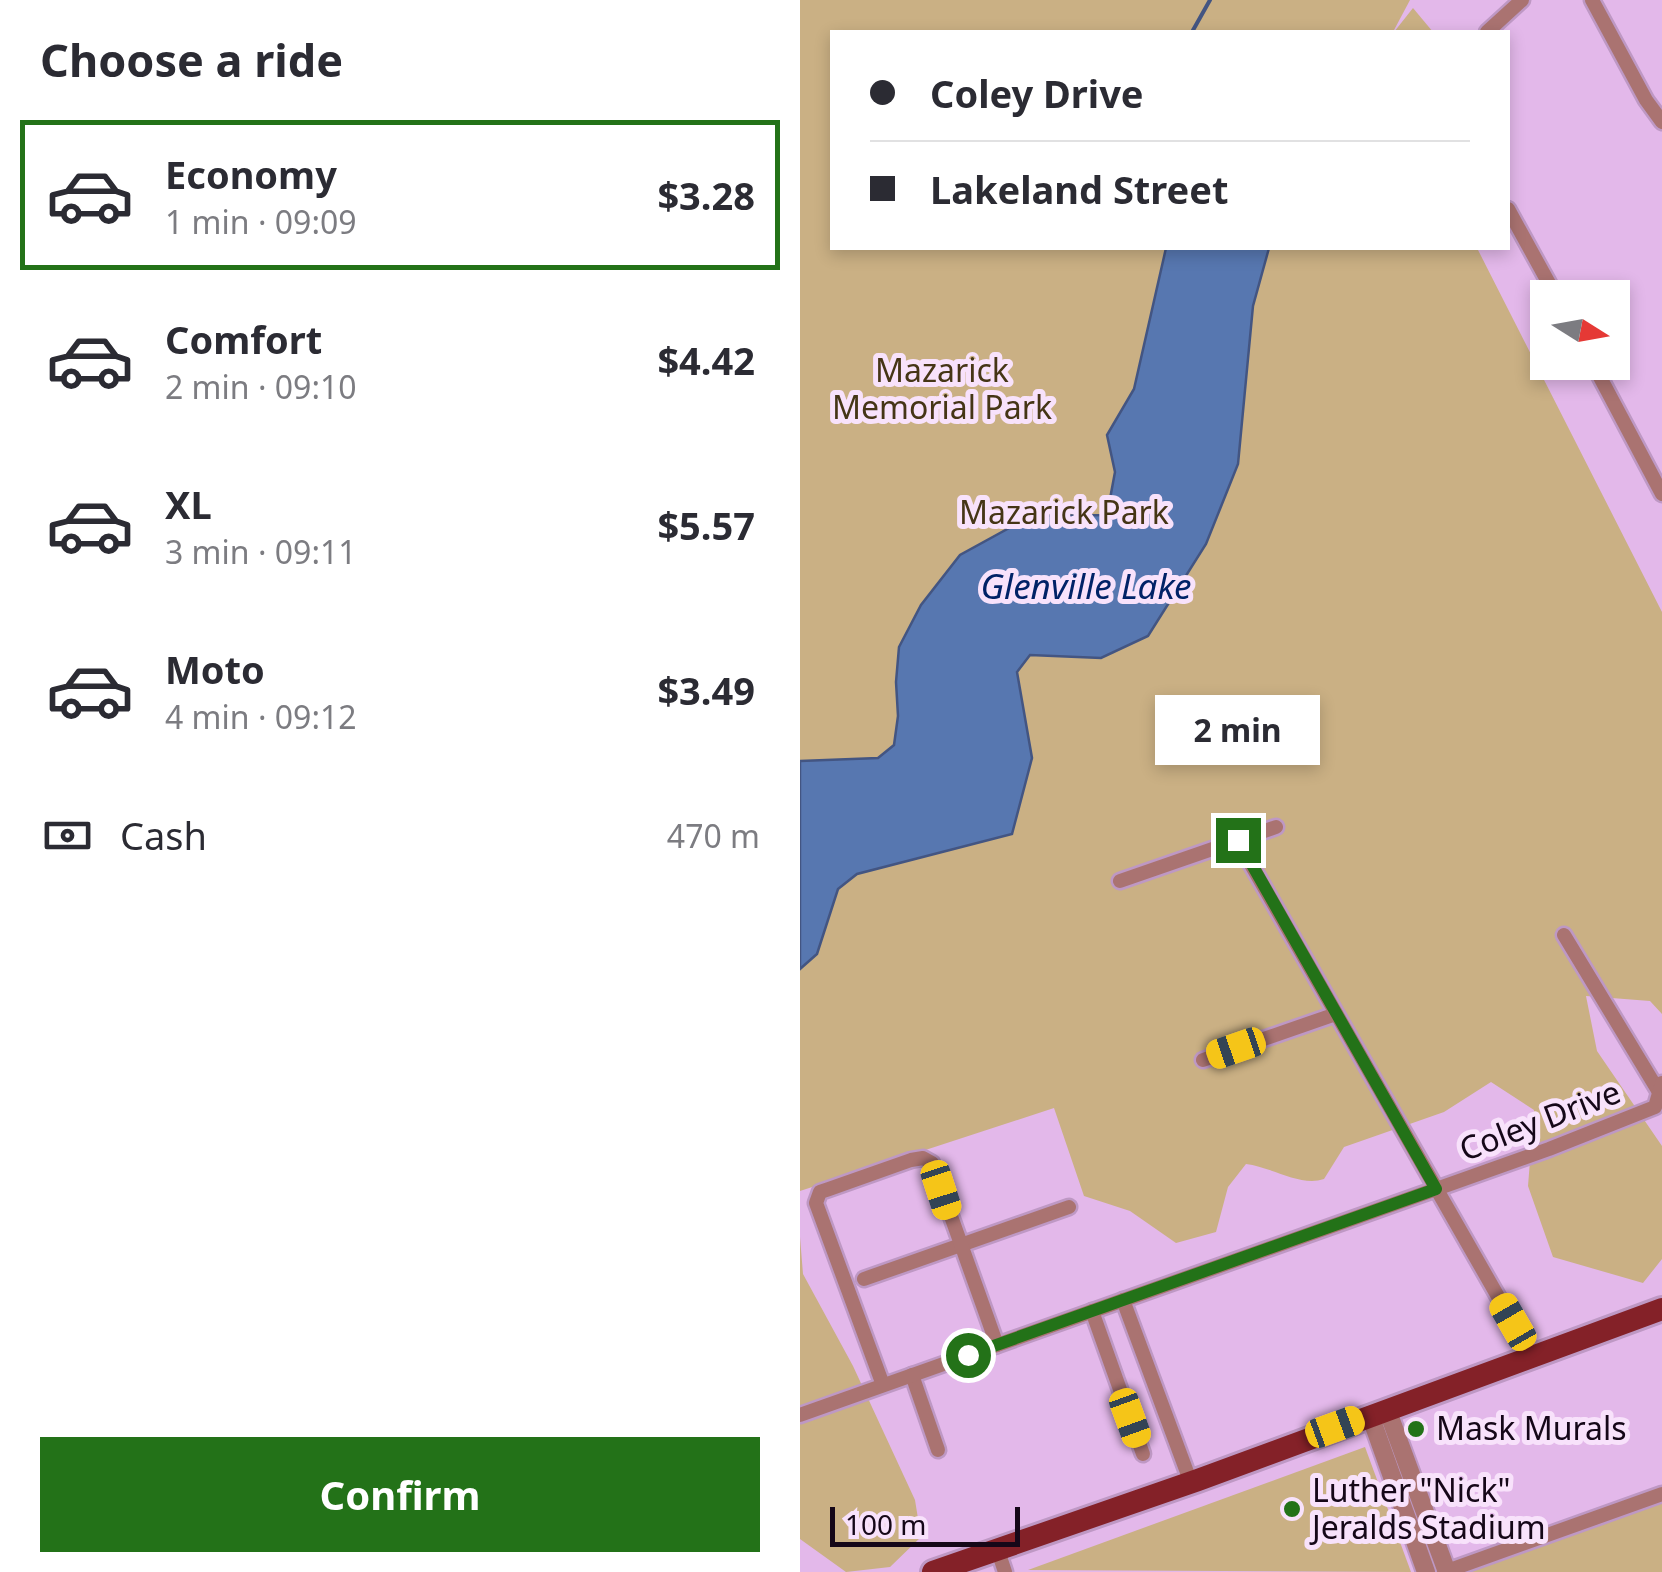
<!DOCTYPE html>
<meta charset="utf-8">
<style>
:root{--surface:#fff;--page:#f7f7f7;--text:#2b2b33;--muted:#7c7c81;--line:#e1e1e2;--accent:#237218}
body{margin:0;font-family:"Noto Sans",sans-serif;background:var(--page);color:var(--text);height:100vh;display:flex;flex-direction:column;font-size:38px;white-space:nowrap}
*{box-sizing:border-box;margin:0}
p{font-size:32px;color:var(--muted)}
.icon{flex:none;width:55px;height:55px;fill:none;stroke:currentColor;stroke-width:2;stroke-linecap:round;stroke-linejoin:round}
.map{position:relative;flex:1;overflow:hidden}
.details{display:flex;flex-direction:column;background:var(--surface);width:800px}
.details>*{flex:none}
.guide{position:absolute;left:30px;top:30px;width:680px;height:220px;border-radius:0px;box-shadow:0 5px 15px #0003;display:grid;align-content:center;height:220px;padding:0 40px;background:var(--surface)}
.needle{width:65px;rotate:101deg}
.controls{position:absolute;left:730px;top:280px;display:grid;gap:20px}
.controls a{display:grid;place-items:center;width:100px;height:100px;border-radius:0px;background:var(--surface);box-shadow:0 5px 15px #0003;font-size:50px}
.scale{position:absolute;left:30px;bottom:25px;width:190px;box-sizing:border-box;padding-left:10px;border:5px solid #150718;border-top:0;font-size:28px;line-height:35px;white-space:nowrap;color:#150718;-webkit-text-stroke:8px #f8e2fb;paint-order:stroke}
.end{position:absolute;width:45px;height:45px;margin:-22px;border:12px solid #237218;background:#fff;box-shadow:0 0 0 5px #fff}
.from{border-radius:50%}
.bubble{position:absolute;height:70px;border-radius:0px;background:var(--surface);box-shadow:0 5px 15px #0003;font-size:32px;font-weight:700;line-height:70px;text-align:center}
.car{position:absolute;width:30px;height:60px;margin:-30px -15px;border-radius:12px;box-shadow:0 0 8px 2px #0007;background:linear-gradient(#f5c518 24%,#345 0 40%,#f5c518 0 76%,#345 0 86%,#f5c518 0)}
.guide b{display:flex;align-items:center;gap:35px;height:95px;font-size:38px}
.guide b+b{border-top:2px solid var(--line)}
.guide i{width:25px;height:25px;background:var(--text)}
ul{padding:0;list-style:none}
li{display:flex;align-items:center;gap:30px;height:150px;margin:0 20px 15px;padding:0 20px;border:5px solid transparent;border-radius:0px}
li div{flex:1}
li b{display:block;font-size:38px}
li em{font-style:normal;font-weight:700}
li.active{border-color:var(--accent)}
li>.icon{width:90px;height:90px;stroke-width:1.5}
h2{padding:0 40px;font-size:45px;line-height:120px}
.pay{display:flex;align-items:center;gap:25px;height:110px;padding:0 40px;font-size:38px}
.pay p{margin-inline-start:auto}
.primary-button{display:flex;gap:20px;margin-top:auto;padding:20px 40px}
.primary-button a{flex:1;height:115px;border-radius:0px;background:var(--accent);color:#fff;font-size:40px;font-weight:700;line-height:115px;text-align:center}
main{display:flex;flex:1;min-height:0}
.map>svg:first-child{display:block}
</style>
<main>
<section class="details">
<h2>Choose a ride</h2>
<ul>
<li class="active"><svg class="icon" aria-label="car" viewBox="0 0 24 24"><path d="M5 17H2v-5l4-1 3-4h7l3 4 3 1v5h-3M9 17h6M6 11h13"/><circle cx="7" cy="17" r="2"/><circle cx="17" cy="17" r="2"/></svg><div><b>Economy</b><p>1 min · 09:09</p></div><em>$3.28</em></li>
<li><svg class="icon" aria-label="car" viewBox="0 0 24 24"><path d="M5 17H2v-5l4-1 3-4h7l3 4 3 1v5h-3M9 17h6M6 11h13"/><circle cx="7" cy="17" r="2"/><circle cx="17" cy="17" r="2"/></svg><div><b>Comfort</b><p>2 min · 09:10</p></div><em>$4.42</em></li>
<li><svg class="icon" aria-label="car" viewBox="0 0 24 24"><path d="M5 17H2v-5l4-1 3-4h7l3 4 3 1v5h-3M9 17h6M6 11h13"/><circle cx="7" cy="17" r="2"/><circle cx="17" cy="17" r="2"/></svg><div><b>XL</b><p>3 min · 09:11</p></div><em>$5.57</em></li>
<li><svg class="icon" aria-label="car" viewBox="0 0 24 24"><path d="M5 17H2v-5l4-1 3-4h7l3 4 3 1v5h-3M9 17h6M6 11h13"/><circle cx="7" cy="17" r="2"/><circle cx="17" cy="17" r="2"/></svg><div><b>Moto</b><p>4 min · 09:12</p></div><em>$3.49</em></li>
</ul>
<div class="pay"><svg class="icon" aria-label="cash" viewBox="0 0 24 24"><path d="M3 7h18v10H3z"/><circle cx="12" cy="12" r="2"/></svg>Cash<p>470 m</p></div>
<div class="primary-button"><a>Confirm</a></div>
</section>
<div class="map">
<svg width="862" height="1572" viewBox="0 0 862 1572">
<rect width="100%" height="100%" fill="#e3b8ea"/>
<g fill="#cab084">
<path d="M0 0H610L593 32H32V248H677L862 612V1014L850 1001 786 996 797 1051 862 1146V1259L843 1283 753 1257 728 1186 734 1110 691 1082 644 1112 544 1147 524 1179C500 1187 472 1167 446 1164L428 1187 416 1232 376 1243 330 1211 284 1196 254 1108 0 1191Z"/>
<path d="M613 8 633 32H594Z"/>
<path d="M0 1237 3 1274 53 1366 115 1500 121 1537 90 1567 46 1572 0 1539Z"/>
<path d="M565 1447 611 1572 228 1570Z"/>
<path d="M862 1501V1572H664Z"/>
</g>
<path fill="#5777b0" stroke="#435582" stroke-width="2.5" d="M366 248H469L453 306 438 464 406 544 348 636 301 658 230 655 217 672 232 758 212 834 57 874 38 889 17 954 0 969V761L78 758 94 745 98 716 96 682 99 647 121 605 160 555 231 516 307 515 315 472 307 435 334 389Z"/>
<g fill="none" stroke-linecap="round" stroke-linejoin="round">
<path stroke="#435582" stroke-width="4" d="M392 32 410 0"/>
<defs>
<g id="minor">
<path d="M792 0 846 100 862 122"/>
<path d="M687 32 722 0"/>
<path d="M708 209 757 298"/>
<path d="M792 362 862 494"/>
<path d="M437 840 732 1356"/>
<path d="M320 881 476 827"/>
<path d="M764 935 862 1097"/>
<path d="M403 1060 536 1014"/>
<path d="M64 1279 269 1207"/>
<path d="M323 1300 391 1483"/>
<path d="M292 1311 343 1454"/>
<path d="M112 1375 138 1450"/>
<path d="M83 1385 16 1203 20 1192 29 1189 111 1160 123 1158 132 1163 197 1345"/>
<path d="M0 1415 749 1149 855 1107 862 1083"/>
<path d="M197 1548 205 1572"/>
<path d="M644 1572 862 1494"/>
</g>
<g id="tertiary">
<path d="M587 1409 647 1572"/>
<path d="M570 1415 626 1572"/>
</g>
<path id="primary" d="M133 1572 398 1480 862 1309"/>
</defs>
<use href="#minor" stroke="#be98c4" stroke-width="19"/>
<use href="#tertiary" stroke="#be98c4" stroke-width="22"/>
<use href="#primary" stroke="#be98c4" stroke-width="28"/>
<use href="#minor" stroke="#aa7371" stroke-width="14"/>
<use href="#tertiary" stroke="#aa7371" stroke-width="18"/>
<use href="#primary" stroke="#842128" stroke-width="22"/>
</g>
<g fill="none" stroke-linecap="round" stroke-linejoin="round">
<path stroke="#237218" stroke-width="12" d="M168 1355 636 1189 438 840"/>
</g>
<g fill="#237218" stroke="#f8e2fb" stroke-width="4">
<circle cx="616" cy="1429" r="10"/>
<circle cx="492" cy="1509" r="10"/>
</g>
<g text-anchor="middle" stroke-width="10" stroke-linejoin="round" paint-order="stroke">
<g font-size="32" fill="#453516" stroke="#f8e2fb">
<text x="142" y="382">Mazarick<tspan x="142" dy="37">Memorial Park</tspan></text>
<text x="264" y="524">Mazarick Park</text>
</g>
<g font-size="32" fill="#150718" stroke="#f8e2fb">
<text transform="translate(740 1121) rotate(-21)" y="11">Coley Drive</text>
</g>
<g font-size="32" fill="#150718" stroke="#f8e2fb" text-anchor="start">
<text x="636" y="1440">Mask Murals</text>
<text x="512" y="1502">Luther "Nick"<tspan x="512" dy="37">Jeralds Stadium</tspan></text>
</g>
<g font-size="35" font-style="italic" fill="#002267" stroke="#f8e2fb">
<text x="286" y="599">Glenville Lake</text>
</g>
</g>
</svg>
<div class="controls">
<a><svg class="needle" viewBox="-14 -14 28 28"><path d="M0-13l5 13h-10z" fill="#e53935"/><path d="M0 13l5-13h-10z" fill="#7c7c81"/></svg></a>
</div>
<div class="scale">100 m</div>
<i class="end from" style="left:168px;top:1355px"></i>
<i class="end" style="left:438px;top:840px"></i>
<div class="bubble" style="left:355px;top:695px;width:165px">2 min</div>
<i class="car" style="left:436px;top:1048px;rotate:251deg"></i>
<i class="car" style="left:141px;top:1190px;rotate:162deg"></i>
<i class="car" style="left:713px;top:1322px;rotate:330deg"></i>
<i class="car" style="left:330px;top:1418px;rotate:160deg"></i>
<i class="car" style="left:535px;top:1427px;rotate:70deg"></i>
<div class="guide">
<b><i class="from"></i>Coley Drive</b>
<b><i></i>Lakeland Street</b>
</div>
</div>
</main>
